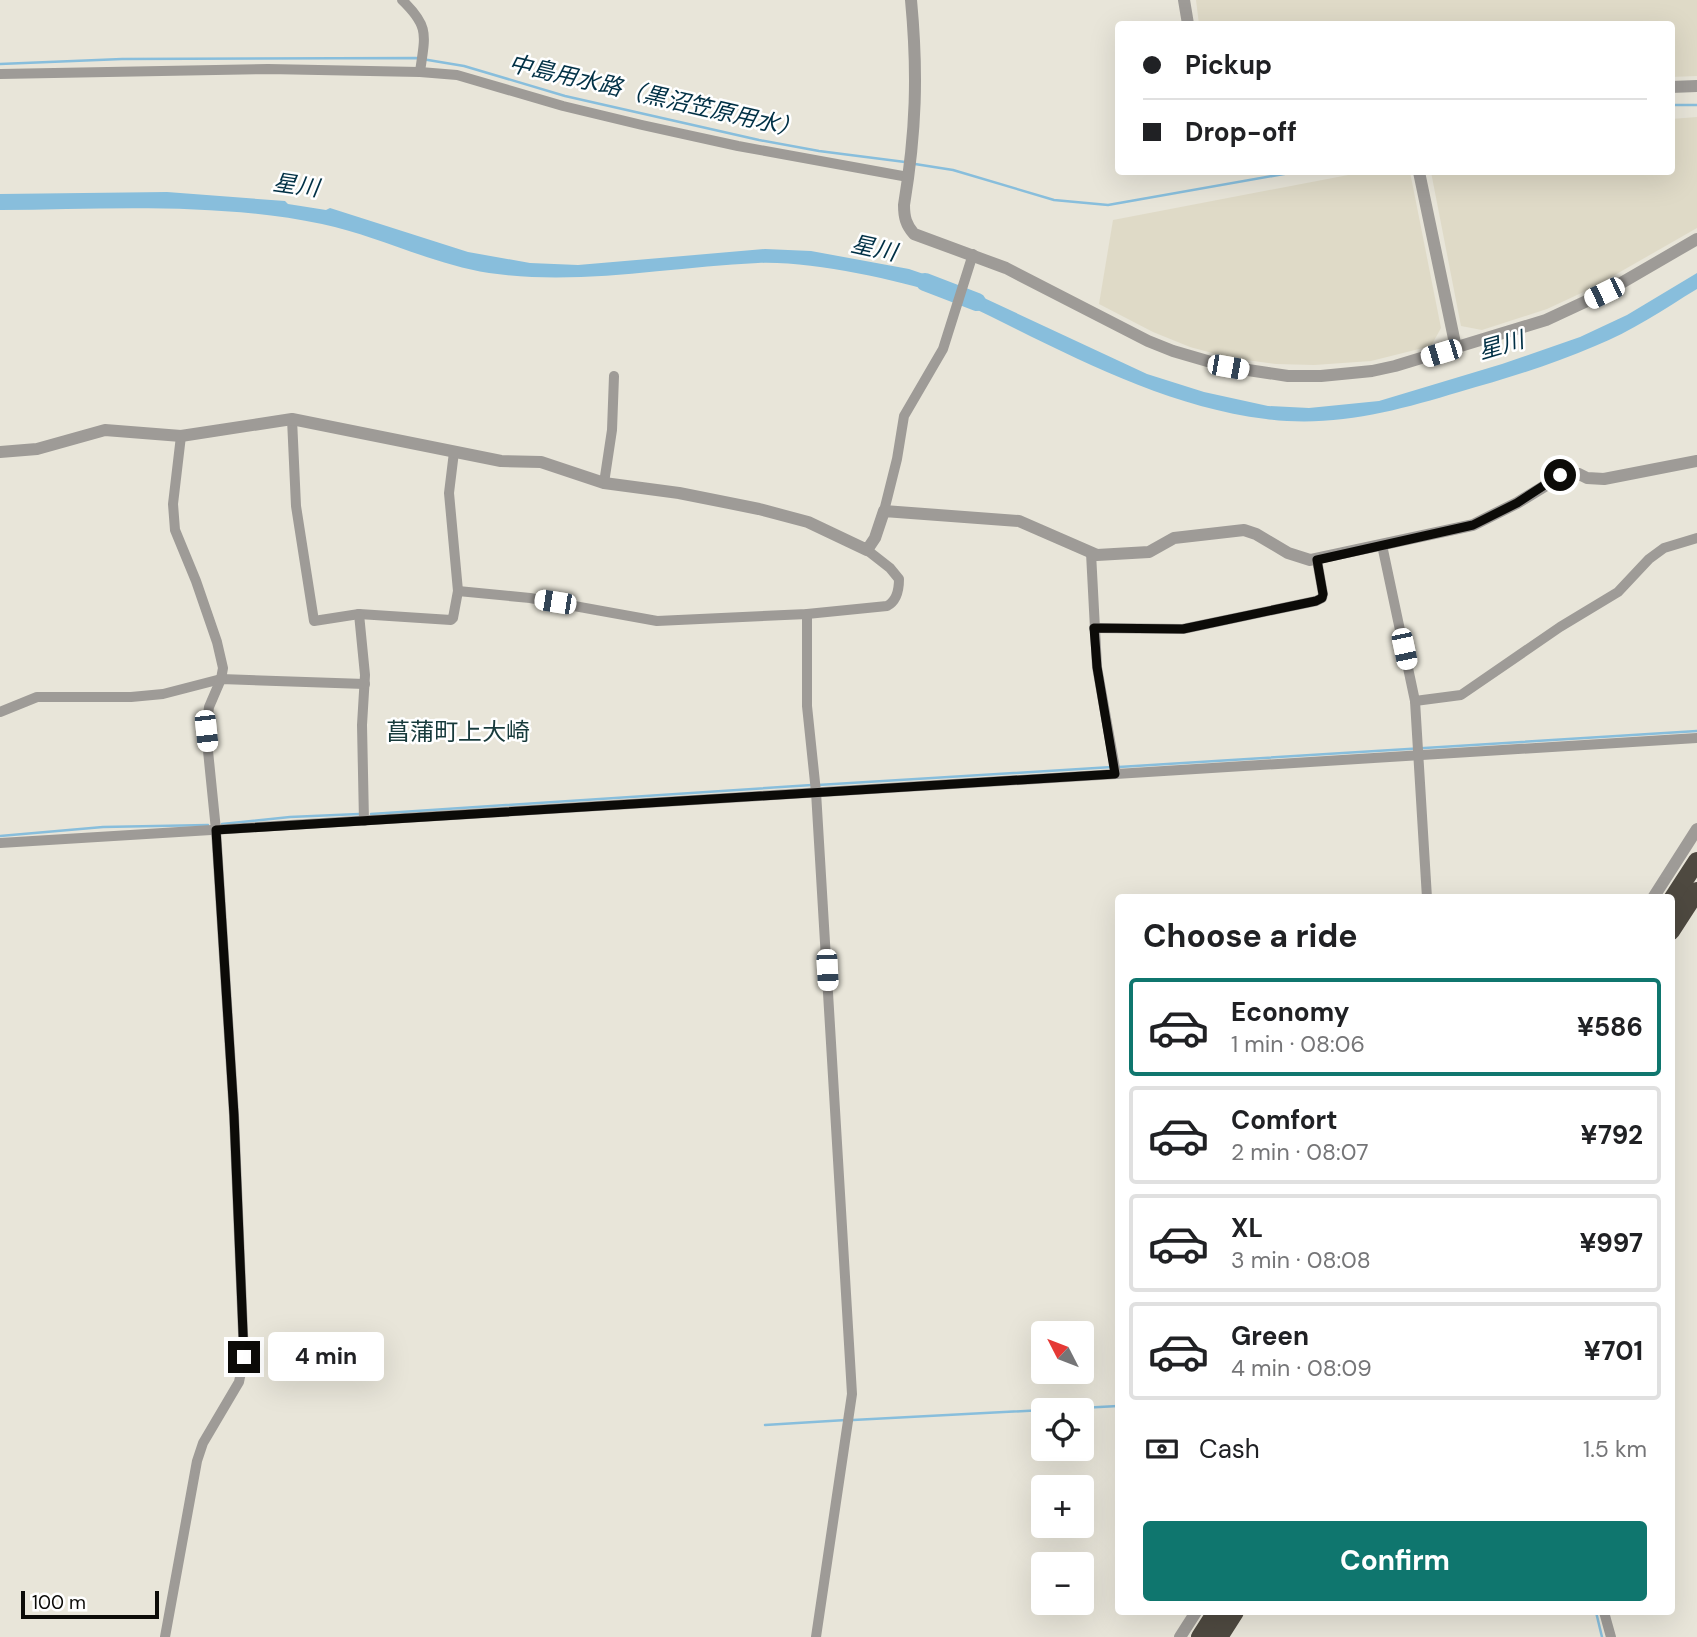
<!DOCTYPE html>
<meta charset="utf-8">
<style>
:root{--surface:#fff;--page:#f2f2f2;--text:#202124;--muted:#757577;--line:#e0e0e0;--accent:#0f766e}
body{margin:0;font-family:"DM Sans","Noto Sans JP",sans-serif;background:var(--page);color:var(--text);height:100vh;display:flex;flex-direction:column;font-size:26px;white-space:nowrap}
*{box-sizing:border-box;margin:0}
p{font-size:23px;color:var(--muted)}
.icon{flex:none;width:38px;height:38px;fill:none;stroke:currentColor;stroke-width:2;stroke-linecap:round;stroke-linejoin:round}
.map{position:relative;flex:1;overflow:hidden}
.sheet{position:absolute;left:1115px;top:894px;width:560px;height:721px;display:flex;flex-direction:column;background:var(--surface);border-radius:7px;box-shadow:0 7px 28px #0002}
.sheet>*{flex:none}
.top-card{position:absolute;left:1115px;top:21px;width:560px;height:154px;border-radius:7px;box-shadow:0 7px 28px #0002;display:grid;align-content:center;height:154px;padding:0 28px;background:var(--surface)}
.needle{width:46px;rotate:312deg}
.tools{position:absolute;left:1031px;top:1321px;display:grid;gap:14px}
.tools a{display:grid;place-items:center;width:63px;height:63px;border-radius:7px;background:var(--surface);box-shadow:0 7px 28px #0002;font-size:35px}
.scale{position:absolute;left:21px;bottom:18px;width:138px;box-sizing:border-box;padding-left:7px;border:4px solid #0c0b08;border-top:0;font-size:19px;line-height:24px;white-space:nowrap;color:#0c0b08;-webkit-text-stroke:5px #fff;paint-order:stroke}
.end{position:absolute;width:32px;height:32px;margin:-16px;border:9px solid #0c0b08;background:#fff;box-shadow:0 0 0 4px #fff}
.from{border-radius:50%}
.bubble{position:absolute;height:49px;border-radius:7px;background:var(--surface);box-shadow:0 7px 28px #0002;font-size:23px;font-weight:700;line-height:49px;text-align:center}
.car{position:absolute;width:21px;height:42px;margin:-21px -10px;border-radius:9px;box-shadow:0 0 5px 2px #0007;background:linear-gradient(#fff 24%,#345 0 40%,#fff 0 76%,#345 0 86%,#fff 0)}
.top-card b{display:flex;align-items:center;gap:24px;height:66px;font-size:26px}
.top-card b+b{border-top:2px solid var(--line)}
.top-card i{width:18px;height:18px;background:var(--text)}
ul{padding:0;list-style:none}
li{display:flex;align-items:center;gap:21px;height:98px;margin:0 14px 10px;padding:0 14px;border:4px solid var(--line);border-radius:7px}
li div{flex:1}
li b{display:block;font-size:26px}
li em{font-style:normal;font-weight:700}
li.current{border-color:var(--accent)}
li>.icon{width:63px;height:63px;stroke-width:1.5}
h2{padding:0 28px;font-size:32px;line-height:84px}
.pay{display:flex;align-items:center;gap:18px;height:77px;padding:0 28px;font-size:26px}
.pay p{margin-inline-start:auto}
.button{display:flex;gap:14px;margin-top:auto;padding:14px 28px}
.button a{flex:1;height:80px;border-radius:7px;background:var(--accent);color:#fff;font-size:28px;font-weight:700;line-height:80px;text-align:center}
.map>svg:first-child{display:block}
</style>
<div class="map">
<svg width="1697" height="1637" viewBox="0 0 1697 1637">
<rect width="100%" height="100%" fill="#e8e5d9"/>
<g fill="#dfdac7">
<path d="M1196 0H1697V76L1671 77V24H1199Z"/>
<path d="M1697 117V228L1592 288 1547 309 1482 330 1461 326 1431 172H1671V119Z"/>
<path d="M1364 172H1410L1441 328 1431 346 1371 361 1314 365 1276 364 1231 358 1190 347 1153 332 1099 304 1113 220Z"/>
</g>
<g fill="#88bedc">
<path d="M167 192 285 201 288 204 326 210 330 208 468 252 530 263 578 265 765 249 811 251 909 269 950 283 945 295C892 279 813 261 758 263 668 267 579 286 489 273 432 264 378 236 322 224 216 202 107 209 0 210V194Z"/>
<path d="M1697 273V289C1664 309 1631 332 1595 346 1551 365 1505 379 1459 392 1396 411 1333 428 1266 419 1159 406 1061 350 965 304L969 291 1147 374 1204 392 1268 406 1309 408 1379 401 1502 364 1580 337 1627 315Z"/>
</g>
<g fill="none" stroke-linecap="round" stroke-linejoin="round">
<g stroke="#88bedc" stroke-width="2.5">
<path d="M0 64 122 59 416 58 464 66 565 96 759 140 819 151 905 162"/>
<path d="M1671 105H1697"/>
<path d="M915 164 953 170 1054 200 1108 205 1295 172"/>
<path d="M1119 767 1697 731"/>
<path d="M818 785 1112 767"/>
<path d="M371 814 812 785"/>
<path d="M222 824 290 817 359 814"/>
<path d="M0 836 103 827 208 825"/>
<path d="M853 1420 1118 1406"/>
<path d="M765 1425 846 1420"/>
<path d="M1596 1612 1602 1637"/>
</g>
<path stroke="#88bedc" stroke-width="18" d="M925 282 977 302"/>
<g stroke="#9e9b97" stroke-width="10">
<path d="M402 0C430 27 425 35 420 72"/>
<path d="M0 74 268 69 420 72 457 75 563 106 642 125 738 146 908 177"/>
<path d="M292 419 296 506 314 621 359 614 451 620 453 618 458 591 449 493 454 452"/>
<path d="M604 483 612 430 614 376"/>
<path d="M884 511 897 459 904 416 943 349 973 254"/>
<path d="M1382 545 1415 701 1427 898"/>
<path d="M1091 553 1097 667 1116 774"/>
<path d="M458 591 530 598 657 621 807 614 887 606C897 601 899 590 899 579L890 568 867 550"/>
<path d="M359 614 365 675 362 725 364 821"/>
<path d="M807 614V706L816 792 852 1394 816 1637"/>
<path d="M1094 628 1183 629 1316 601 1322 598 1323 594 1317 560"/>
<path d="M1415 701 1461 695 1560 627 1618 592 1649 559 1664 548 1697 538"/>
<path d="M0 712 37 697H131L163 694 221 679 365 684"/>
<path d="M0 843 1697 738"/>
<path d="M1604 1612 1611 1637"/>
<path d="M165 1637 197 1461 203 1443 239 1382 244 1357 234 1115 216 830 206 731 209 707 221 679 223 668 217 642 196 581 175 530 173 504 181 436"/>
</g>
<g stroke="#9e9b97" stroke-width="12">
<path d="M911 0C918 74 916 132 904 205 904 217 906 225 914 234L1006 268 1148 341 1173 351 1228 367 1288 376H1321L1372 371 1395 366 1546 320 1604 293 1697 239"/>
<path d="M1184 0 1188 24"/>
<path d="M1671 87 1697 86"/>
<path d="M1419 172 1456 348"/>
<path d="M0 452 37 449 105 430 181 436 292 419 501 461 541 462 604 483 679 493 759 509 808 522 867 550 875 538 884 511 1019 521 1097 555 1149 552 1174 538 1244 530 1256 534 1288 553 1310 560 1473 525 1517 503 1566 473 1579 474 1587 478 1604 479 1697 461"/>
<path d="M1653 898 1697 829"/>
<path d="M1180 1637 1196 1612"/>
</g>
<g stroke="#4e4940" stroke-width="18">
<path d="M1671 901 1697 861"/>
<path d="M1671 931 1697 891"/>
<path d="M1200 1637 1216 1612"/>
<path d="M1219 1637 1235 1612"/>
</g>
</g>
<g fill="none" stroke-linecap="round" stroke-linejoin="round">
<path stroke="#0c0b08" stroke-width="9" d="M244 1357 234 1115 216 830 1115 774 1097 667 1094 628 1183 629 1316 601 1322 598 1323 594 1317 560 1473 525 1517 503 1560 475"/>
</g>
<g text-anchor="middle" stroke-width="5" stroke-linejoin="round" paint-order="stroke">
<g font-size="23" font-style="italic" fill="#003045" stroke="#fff">
<text transform="translate(655 96) rotate(13)" y="8">中島用水路（黒沼笠原用水）</text>
<text transform="translate(296 185) rotate(8)" y="8">星川</text>
<text transform="translate(874 248) rotate(12)" y="8">星川</text>
<text transform="translate(1501 345) rotate(-16)" y="8">星川</text>
</g>
<g font-size="24" fill="#183b3c" stroke="#fff">
<text x="458" y="740">菖蒲町上大崎</text>
</g>
</g>
</svg>
<div class="tools">
<a><svg class="needle" viewBox="-14 -14 28 28"><path d="M0-13l5 13h-10z" fill="#e53935"/><path d="M0 13l5-13h-10z" fill="#757577"/></svg></a>
<a><svg class="icon" aria-label="locate" viewBox="0 0 24 24"><circle cx="12" cy="12" r="6"/><path d="M12 2v4M12 18v4M2 12h4M18 12h4"/></svg></a>
<a>+</a>
<a>−</a>
</div>
<div class="scale">100 m</div>
<i class="end from" style="left:1560px;top:475px"></i>
<i class="end" style="left:244px;top:1357px"></i>
<div class="bubble" style="left:268px;top:1332px;width:116px">4 min</div>
<i class="car" style="left:1604px;top:293px;rotate:244deg"></i>
<i class="car" style="left:1441px;top:353px;rotate:253deg"></i>
<i class="car" style="left:1228px;top:367px;rotate:100deg"></i>
<i class="car" style="left:555px;top:602px;rotate:279deg"></i>
<i class="car" style="left:1404px;top:649px;rotate:168deg"></i>
<i class="car" style="left:206px;top:731px;rotate:174deg"></i>
<i class="car" style="left:827px;top:970px;rotate:177deg"></i>
<div class="top-card">
<b><i class="from"></i>Pickup</b>
<b><i></i>Drop-off</b>
</div>
<section class="sheet">
<h2>Choose a ride</h2>
<ul>
<li class="current"><svg class="icon" aria-label="car" viewBox="0 0 24 24"><path d="M5 17H2v-5l4-1 3-4h7l3 4 3 1v5h-3M9 17h6M6 11h13"/><circle cx="7" cy="17" r="2"/><circle cx="17" cy="17" r="2"/></svg><div><b>Economy</b><p>1 min · 08:06</p></div><em>¥586</em></li>
<li><svg class="icon" aria-label="car" viewBox="0 0 24 24"><path d="M5 17H2v-5l4-1 3-4h7l3 4 3 1v5h-3M9 17h6M6 11h13"/><circle cx="7" cy="17" r="2"/><circle cx="17" cy="17" r="2"/></svg><div><b>Comfort</b><p>2 min · 08:07</p></div><em>¥792</em></li>
<li><svg class="icon" aria-label="car" viewBox="0 0 24 24"><path d="M5 17H2v-5l4-1 3-4h7l3 4 3 1v5h-3M9 17h6M6 11h13"/><circle cx="7" cy="17" r="2"/><circle cx="17" cy="17" r="2"/></svg><div><b>XL</b><p>3 min · 08:08</p></div><em>¥997</em></li>
<li><svg class="icon" aria-label="car" viewBox="0 0 24 24"><path d="M5 17H2v-5l4-1 3-4h7l3 4 3 1v5h-3M9 17h6M6 11h13"/><circle cx="7" cy="17" r="2"/><circle cx="17" cy="17" r="2"/></svg><div><b>Green</b><p>4 min · 08:09</p></div><em>¥701</em></li>
</ul>
<div class="pay"><svg class="icon" aria-label="cash" viewBox="0 0 24 24"><path d="M3 7h18v10H3z"/><circle cx="12" cy="12" r="2"/></svg>Cash<p>1.5 km</p></div>
<div class="button"><a>Confirm</a></div>
</section>
</div>
